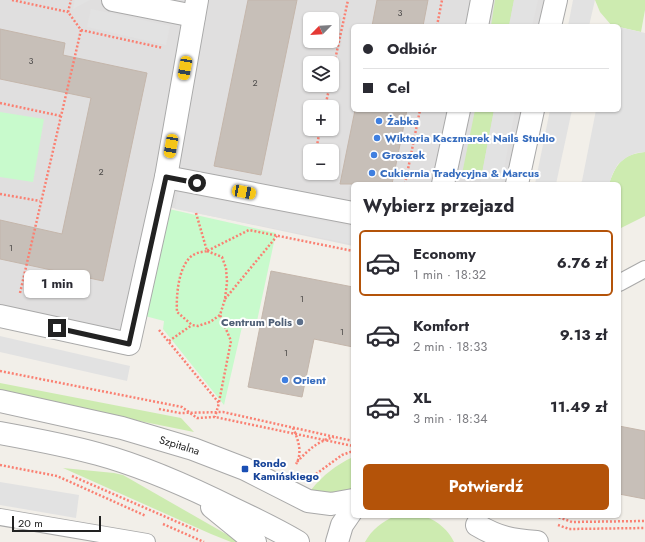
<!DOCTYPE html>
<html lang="pl">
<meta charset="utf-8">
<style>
:root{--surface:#fff;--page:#f7f7f7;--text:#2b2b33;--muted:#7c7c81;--line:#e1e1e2;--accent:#b45309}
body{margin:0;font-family:Jost,sans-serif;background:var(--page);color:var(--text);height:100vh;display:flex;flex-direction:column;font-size:15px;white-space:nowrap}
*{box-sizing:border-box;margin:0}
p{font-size:13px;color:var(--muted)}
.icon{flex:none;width:22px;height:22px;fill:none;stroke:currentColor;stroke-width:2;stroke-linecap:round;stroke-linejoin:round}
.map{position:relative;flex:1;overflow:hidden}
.side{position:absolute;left:351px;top:182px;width:270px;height:336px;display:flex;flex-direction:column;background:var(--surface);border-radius:6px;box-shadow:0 1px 3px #0004}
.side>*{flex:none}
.hud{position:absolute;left:351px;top:24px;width:270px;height:88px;border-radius:6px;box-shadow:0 1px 3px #0004;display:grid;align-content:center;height:88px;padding:0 12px;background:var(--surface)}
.needle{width:26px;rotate:246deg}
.fabs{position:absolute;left:303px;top:12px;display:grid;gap:8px}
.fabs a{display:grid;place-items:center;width:36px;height:36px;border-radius:6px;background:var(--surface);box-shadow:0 1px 3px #0004;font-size:20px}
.scale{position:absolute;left:12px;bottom:10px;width:89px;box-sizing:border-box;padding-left:4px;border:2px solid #222;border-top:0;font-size:11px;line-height:14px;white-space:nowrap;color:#222;-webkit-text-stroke:3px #fff;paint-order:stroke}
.end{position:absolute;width:18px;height:18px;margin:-9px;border:5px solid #222;background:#fff;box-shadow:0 0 0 2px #fff}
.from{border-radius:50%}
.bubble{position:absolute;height:28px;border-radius:6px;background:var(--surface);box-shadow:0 1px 3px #0004;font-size:13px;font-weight:700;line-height:28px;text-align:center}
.car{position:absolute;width:12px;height:24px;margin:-12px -6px;border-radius:5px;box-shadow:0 0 3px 1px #0007;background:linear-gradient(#f5c518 24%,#345 0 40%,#f5c518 0 76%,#345 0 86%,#f5c518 0)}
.hud b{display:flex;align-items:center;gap:14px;height:38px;font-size:15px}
.hud b+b{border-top:1px solid var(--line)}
.hud i{width:10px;height:10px;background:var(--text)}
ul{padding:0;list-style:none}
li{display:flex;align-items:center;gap:12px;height:66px;margin:0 8px 6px;padding:0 4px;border:2px solid transparent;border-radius:6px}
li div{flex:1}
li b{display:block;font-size:15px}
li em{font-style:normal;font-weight:700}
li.selected{border-color:var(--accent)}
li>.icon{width:36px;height:36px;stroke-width:1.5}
h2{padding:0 12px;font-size:18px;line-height:48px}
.button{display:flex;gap:8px;margin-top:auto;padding:8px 12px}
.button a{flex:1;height:46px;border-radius:6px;background:var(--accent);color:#fff;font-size:16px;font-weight:700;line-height:46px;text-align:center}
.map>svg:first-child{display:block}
</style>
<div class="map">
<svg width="645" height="542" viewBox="0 0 645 542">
<rect width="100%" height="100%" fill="#f2efe9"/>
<path fill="#e0dfdf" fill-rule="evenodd" d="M0 0H547L542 26H353V110H526L511 184H353V246L154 204 120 337 0 311ZM310 19H332V41H310ZM310 63H332V85H310ZM310 107H332V129H310ZM310 151H332V173H310Z"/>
<g fill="#cdebb0">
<path d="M495 0H514L509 26H491Z"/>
<path d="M595 0H645V10L641 32 619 27V26H612L600 12Z"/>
<path d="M475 110H494L481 179 462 174Z"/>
<path d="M645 152V216L619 229V184H609C616 164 623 154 645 152Z"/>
<path d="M0 383 181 418 194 432 0 393Z"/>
<path d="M353 457V492C339 494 325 495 311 490 323 475 336 465 353 457Z"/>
<path d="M63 468 114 473 123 475 240 542H231L211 534Z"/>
<path d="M395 516C403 516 419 514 426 517 438 521 449 531 454 542H365C372 529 382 522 395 516Z"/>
</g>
<g fill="#c8facc">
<path d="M0 112 44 119 33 182 0 177Z"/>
<path d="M169 209 276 233 257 321 244 318 224 405 163 329 164 321 145 316Z"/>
</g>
<g fill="#e2e2e2">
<path d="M75 0H90L73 9Z"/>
<path d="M514 0H538L532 26H509Z"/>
<path d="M573 0H595L589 26H568Z"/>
<path d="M91 9 170 26 166 45 87 27Z"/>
<path d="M619 27 645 33V152L636 153 627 157 618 164 613 173 609 184H580L582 181 596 110H619Z"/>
<path d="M494 110H515L501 184H480Z"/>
<path d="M550 110H572L556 184H535Z"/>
<path d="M178 192 353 227V244L175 209Z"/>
<path d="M0 336 130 366 127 381 0 352Z"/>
<path d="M0 482 79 495 76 518 0 505Z"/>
</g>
<g fill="#c7bfb8" stroke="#c4b6ab">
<path d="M248 0H297L261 175 214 166Z"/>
<path d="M377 0H428L423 26H372Z"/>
<path d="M0 29 65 43 63 55 147 73 103 281 0 259V220L62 234 91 98 0 79Z"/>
<path d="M355 110H407L392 184H340Z"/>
<path d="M271 271 353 287V347L314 339 302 397 248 387Z"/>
<path d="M619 426 645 431V499L619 494Z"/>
</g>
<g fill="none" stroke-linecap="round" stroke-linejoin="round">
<defs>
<g id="service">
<path d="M619 283 645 269"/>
<path d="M0 517 147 542"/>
</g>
<g id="minor">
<path d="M113 0 194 16"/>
<path d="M477 26 482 0"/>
<path d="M550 26 556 0"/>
<path d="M166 177 353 213"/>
<path d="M443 184 459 110"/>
<path d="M517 184 533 110"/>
<path d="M0 316 129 344 166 177 197 0"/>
</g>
<g id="tertiary">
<path id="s1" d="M0 401 122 428 193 449 245 469 308 501 331 504 353 500"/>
<path d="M0 433C33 439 66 445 98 454 146 467 192 488 236 510 257 520 278 530 298 542"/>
<path d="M212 507 255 542"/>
<path d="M477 525C499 538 512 540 537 542"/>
<path d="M337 542 342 525 353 509"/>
</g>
</defs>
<use href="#service" stroke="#a9a9a9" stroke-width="18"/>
<use href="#minor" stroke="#a9a9a9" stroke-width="24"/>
<use href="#tertiary" stroke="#a9a9a9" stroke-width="24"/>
<g stroke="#fa8072" stroke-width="2.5" stroke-dasharray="2 2" stroke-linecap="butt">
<path d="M12 0 68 12"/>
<path d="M437 26 442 0"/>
<path d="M81 30 163 48"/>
<path d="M332 74 348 0"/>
<path d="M0 103 61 116"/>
<path d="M325 107 330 85"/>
<path d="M316 151 320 129"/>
<path d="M310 179 311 173"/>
<path d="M405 184 420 110"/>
<path d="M0 194 40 201"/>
<path d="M196 213 207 251 249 230 353 251"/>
<path d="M207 251 222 257 226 268 227 282 225 299 220 315 210 322 198 326 192 325 177 312C176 297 178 262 195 254 199 252 203 252 207 251Z"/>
<path d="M20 293 81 30 68 12 71 0"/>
<path d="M225 299 277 236"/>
<path d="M159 330 219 403 215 417"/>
<path d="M169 341 192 325"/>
<path d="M0 371 182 407 197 418 215 417 353 446"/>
<path d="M219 402 231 341 220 315"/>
<path d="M159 409 180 413 223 412 353 441"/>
<path d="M293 428C298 439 303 453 296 464"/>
<path d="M297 462C308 450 318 441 334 437"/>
<path d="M0 465 57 476 146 516"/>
<path d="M316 474 342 455 353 451"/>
<path d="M72 476 198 531"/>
<path d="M555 516 572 522 645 521"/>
<path d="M163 524 204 542"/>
<path d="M558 525 569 529 645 528"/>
</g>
<use href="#service" stroke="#fff" stroke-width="16"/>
<use href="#minor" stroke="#fff" stroke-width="22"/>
<use href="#tertiary" stroke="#fff" stroke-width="22"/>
</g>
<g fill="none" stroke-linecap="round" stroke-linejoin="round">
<path stroke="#222" stroke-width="5" d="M57 328 129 344 166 177 197 183"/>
</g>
<g fill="#3f7fe0" stroke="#fff" stroke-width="1.5">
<circle cx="379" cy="121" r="4"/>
<circle cx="377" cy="138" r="4"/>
<circle cx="374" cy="155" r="4"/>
<circle cx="372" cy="173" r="4"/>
<circle cx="285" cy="380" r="4"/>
</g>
<circle fill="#5c6f8a" stroke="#fff" stroke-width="1.5" cx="300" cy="322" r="4"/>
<rect fill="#1a4fb4" stroke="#fff" stroke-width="1.5" x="241" y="465" width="8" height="8" rx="2"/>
<g text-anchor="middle" stroke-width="4" stroke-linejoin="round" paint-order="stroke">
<g font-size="9" fill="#4b4948">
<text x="400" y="16">3</text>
<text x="31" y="64">3</text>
<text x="255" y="86">2</text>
<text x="101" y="175">2</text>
<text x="11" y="251">1</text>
<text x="302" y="302">1</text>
<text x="342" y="335">1</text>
<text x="286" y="356">1</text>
</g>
<g font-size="11" font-weight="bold" fill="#366cbe" stroke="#fff" text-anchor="start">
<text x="387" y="125">Żabka</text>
<text x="385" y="142">Wiktoria Kaczmarek Nails Studio</text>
<text x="382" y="159">Groszek</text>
<text x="380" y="177">Cukiernia Tradycyjna &amp; Marcus</text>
<text x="293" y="384">Orient</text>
</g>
<g font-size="11" font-weight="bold" fill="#4e5e75" stroke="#fff" text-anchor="end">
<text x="292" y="326">Centrum Polis</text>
</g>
<g font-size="11" fill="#222" stroke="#fff">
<text dy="4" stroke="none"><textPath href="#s1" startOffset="185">Szpitalna</textPath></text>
</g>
<g font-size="11" font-weight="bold" fill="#164399" stroke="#fff" text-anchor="start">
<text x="253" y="467">Rondo<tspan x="253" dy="13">Kamińskiego</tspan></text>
</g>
</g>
</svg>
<div class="fabs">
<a><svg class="needle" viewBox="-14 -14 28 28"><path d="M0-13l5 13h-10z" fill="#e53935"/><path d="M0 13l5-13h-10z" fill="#7c7c81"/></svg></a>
<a><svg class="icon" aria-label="layers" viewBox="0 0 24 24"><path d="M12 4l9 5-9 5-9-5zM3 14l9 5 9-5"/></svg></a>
<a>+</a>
<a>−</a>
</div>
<div class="scale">20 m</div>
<i class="end from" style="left:197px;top:183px"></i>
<i class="end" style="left:57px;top:328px"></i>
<div class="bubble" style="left:24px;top:270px;width:66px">1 min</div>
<i class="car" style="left:185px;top:68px;rotate:190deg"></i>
<i class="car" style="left:171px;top:146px;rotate:190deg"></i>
<i class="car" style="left:244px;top:192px;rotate:101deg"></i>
<div class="hud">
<b><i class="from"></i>Odbiór</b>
<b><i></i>Cel</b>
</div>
<section class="side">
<h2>Wybierz przejazd</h2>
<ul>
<li class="selected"><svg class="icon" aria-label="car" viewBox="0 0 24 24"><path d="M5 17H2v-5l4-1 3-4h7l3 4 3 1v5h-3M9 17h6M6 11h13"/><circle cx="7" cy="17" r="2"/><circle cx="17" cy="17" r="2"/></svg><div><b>Economy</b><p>1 min · 18:32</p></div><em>6.76 zł</em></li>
<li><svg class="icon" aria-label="car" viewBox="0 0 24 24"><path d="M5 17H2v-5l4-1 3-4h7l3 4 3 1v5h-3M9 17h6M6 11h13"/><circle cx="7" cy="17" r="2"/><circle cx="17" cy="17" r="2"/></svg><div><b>Komfort</b><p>2 min · 18:33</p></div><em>9.13 zł</em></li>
<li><svg class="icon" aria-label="car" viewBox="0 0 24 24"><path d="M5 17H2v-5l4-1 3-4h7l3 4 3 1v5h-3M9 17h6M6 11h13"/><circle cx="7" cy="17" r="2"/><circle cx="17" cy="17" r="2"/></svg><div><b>XL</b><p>3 min · 18:34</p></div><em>11.49 zł</em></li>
</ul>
<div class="button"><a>Potwierdź</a></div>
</section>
</div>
